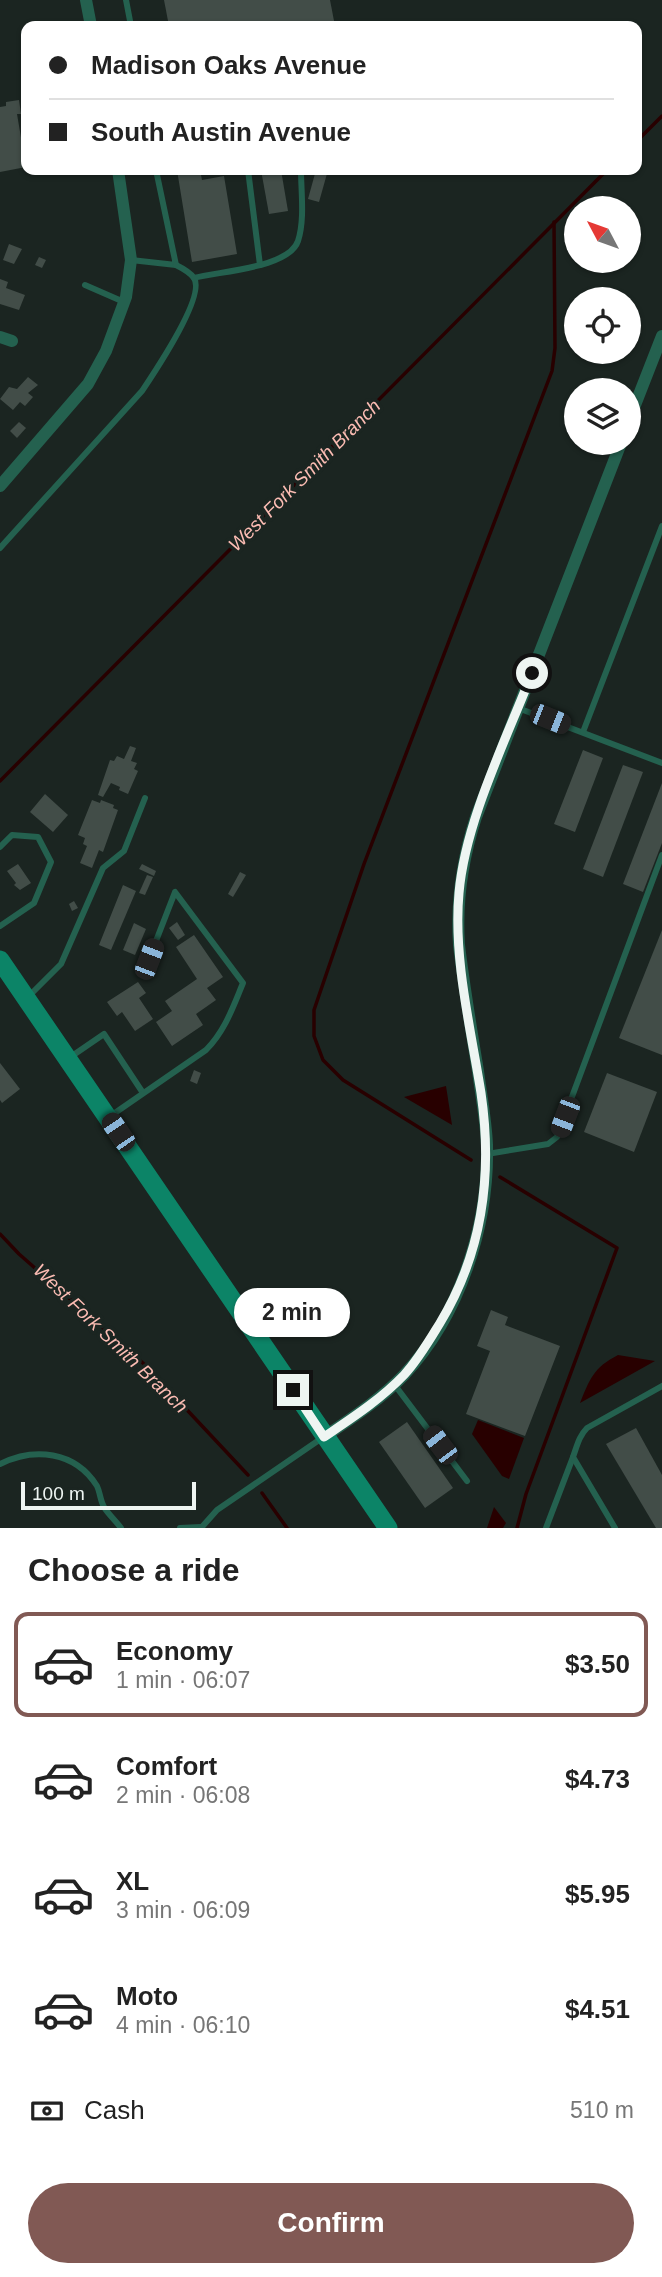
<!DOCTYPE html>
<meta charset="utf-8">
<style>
:root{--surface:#fff;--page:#f6f6f6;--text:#222;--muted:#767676;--line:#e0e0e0;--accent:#815954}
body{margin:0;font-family:Arial,sans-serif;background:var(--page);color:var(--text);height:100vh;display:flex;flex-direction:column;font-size:26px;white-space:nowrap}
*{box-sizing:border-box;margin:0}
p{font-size:23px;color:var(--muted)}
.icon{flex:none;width:38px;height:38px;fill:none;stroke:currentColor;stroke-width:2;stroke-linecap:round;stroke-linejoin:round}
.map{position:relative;height:1528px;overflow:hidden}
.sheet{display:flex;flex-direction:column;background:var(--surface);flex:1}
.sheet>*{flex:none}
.guide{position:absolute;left:21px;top:21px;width:621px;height:154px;border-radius:14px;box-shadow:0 2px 5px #0004;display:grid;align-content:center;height:154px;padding:0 28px;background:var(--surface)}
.needle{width:46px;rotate:311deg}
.tools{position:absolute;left:564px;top:196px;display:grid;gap:14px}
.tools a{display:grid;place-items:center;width:77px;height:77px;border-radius:50%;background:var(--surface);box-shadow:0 2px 5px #0004;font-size:35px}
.scale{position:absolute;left:21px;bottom:18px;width:175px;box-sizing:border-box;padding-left:7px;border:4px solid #eef5f2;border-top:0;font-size:19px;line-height:24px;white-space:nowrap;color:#eef5f2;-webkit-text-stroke:5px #1b2521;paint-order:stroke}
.end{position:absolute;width:32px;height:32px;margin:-16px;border:9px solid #eef5f2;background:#111;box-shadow:0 0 0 4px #111}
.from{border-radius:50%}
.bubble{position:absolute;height:49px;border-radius:24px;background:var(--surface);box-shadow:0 2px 5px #0004;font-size:23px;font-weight:700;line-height:49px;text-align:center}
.car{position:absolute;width:21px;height:42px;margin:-21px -10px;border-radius:9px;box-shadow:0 0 5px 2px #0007;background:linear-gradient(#222 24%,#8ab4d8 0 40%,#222 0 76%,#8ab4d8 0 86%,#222 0)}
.guide b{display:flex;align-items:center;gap:24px;height:66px;font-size:26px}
.guide b+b{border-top:2px solid var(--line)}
.guide i{width:18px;height:18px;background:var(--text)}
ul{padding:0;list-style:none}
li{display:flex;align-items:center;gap:21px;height:105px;margin:0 14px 10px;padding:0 14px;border:4px solid transparent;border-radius:14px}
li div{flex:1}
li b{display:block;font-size:26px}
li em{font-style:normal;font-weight:700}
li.selected{border-color:var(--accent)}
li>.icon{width:63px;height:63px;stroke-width:1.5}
h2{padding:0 28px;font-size:32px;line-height:84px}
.pay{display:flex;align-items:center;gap:18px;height:77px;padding:0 28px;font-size:26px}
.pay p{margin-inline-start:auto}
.button{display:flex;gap:14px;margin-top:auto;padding:14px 28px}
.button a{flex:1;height:80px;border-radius:42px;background:var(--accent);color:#fff;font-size:28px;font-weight:700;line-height:80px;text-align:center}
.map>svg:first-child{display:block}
</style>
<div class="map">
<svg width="662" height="1528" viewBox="0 0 662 1528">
<rect width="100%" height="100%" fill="#1b2521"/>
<g fill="#280000">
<path d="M446 1086 452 1125 404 1097Z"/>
<path d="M618 1355 655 1361 580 1403C590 1379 593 1368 618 1355Z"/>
<path d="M478 1420 524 1438 509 1479 502 1476 472 1434Z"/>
<path d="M494 1507 506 1523 503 1528H487Z"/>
</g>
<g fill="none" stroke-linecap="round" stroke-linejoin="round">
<g stroke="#280000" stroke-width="3.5">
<path d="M637 141 662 116"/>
<path d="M0 781 607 170"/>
<path d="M471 1160 343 1080 323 1060 314 1036V1010L364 864 552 371 555 348 554 222"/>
<path d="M500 1177 617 1248 526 1494 517 1528"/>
<path d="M0 1234 19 1254 144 1364 248 1475"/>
<path d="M262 1493 287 1528"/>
</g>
</g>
<g fill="#424d48">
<path d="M164 0H330L335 26H169Z"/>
<path d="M19 100 21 114H17L26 167 0 172V107L6 106V102Z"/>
<path d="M177 170H200L202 180 224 176 237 254 192 262Z"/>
<path d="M261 170H281L288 211 269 214Z"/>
<path d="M316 170H328L319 202 308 199Z"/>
<path d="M9 244 22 249 14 264 3 260Z"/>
<path d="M39 257 46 260 42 268 35 265Z"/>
<path d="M0 279 8 282 6 288 25 295 19 310 0 304Z"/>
<path d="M28 377 38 385 28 393 33 397 25 406 20 402 13 410 0 399 9 387 17 389Z"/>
<path d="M19 422 26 428 17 438 10 431Z"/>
<path d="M130 746 136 748 131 761 137 763 134 769 138 771 128 794 119 790 120 787 111 783 103 797 98 795 110 760 114 761 117 756 124 759Z"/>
<path d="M583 750 603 758 575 832 554 824Z"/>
<path d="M623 765 643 772 603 877 583 869Z"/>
<path d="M662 783V843L643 892 623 884Z"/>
<path d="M45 794 68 815 53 832 30 812Z"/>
<path d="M92 800 100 803 101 800 114 805 113 808 118 810 103 852 99 850 92 868 80 863 87 846 83 844 85 838 78 835Z"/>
<path d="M18 864 31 883 20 890 14 885 16 883 7 871Z"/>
<path d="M142 864 156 871 154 876 139 869Z"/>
<path d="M240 872 246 875 233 897 228 894Z"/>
<path d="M147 875 153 877 145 895 139 893Z"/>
<path d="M123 885 136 891 111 950 99 945Z"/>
<path d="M74 901 78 908 72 911 69 904Z"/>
<path d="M177 922 185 935 178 940 169 928Z"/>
<path d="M134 923 146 929 135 955 123 950Z"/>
<path d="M662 930V1055L619 1038Z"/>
<path d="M194 935 223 977 207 988 216 1000 196 1014 203 1025 172 1046 156 1022 172 1011 165 1001 197 979 176 947Z"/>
<path d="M138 982 146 993 139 998 153 1019 135 1031 122 1012 117 1016 107 1002Z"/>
<path d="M0 1063 20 1089 2 1103 0 1100Z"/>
<path d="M194 1070 201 1073 197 1084 190 1081Z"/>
<path d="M607 1073 657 1092 634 1152 584 1132Z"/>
<path d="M491 1310 508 1317 505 1325 560 1346 525 1436 466 1414 490 1351 477 1346Z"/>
<path d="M407 1422 453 1488 425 1508 379 1442Z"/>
<path d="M636 1428 662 1475V1528H656L606 1444Z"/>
</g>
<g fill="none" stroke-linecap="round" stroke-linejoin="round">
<g stroke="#24614f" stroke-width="6">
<path d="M126 0 131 26"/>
<path d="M248 170 260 265"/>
<path d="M131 260 176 265 156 170"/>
<path d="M194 278C220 271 289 268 298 241 305 219 301 192 301 170"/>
<path d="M85 285 124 302"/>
<path d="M0 548 142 391C154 373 206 296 194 278 190 272 182 268 176 265"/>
<path d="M518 708 662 763"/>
<path d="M583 732 662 526"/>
<path d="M0 847 12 835 38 837 51 862 34 903 0 926"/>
<path d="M28 997 61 964 103 868 124 851 145 798"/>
<path d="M69 1058 104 1034 143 1093"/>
<path d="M109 1117 206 1050C225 1031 233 1007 243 983L175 892 149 959"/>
<path d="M487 1154 548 1144 557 1137 662 855"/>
<path d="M394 1384 467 1481"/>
<path d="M0 1464C34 1447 75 1451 97 1486 100 1492 100 1500 104 1507 108 1514 116 1521 121 1528"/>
<path d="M180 1528 201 1527"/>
<path d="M201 1528 217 1510 322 1438"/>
<path d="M546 1528 573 1457"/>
<path d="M615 1528 573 1457C577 1446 579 1436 587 1428L662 1386"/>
</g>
<g stroke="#24614f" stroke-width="12">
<path d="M86 0 91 26"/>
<path d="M0 337 12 341"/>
<path d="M628 423 662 336"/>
<path d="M0 486 88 384 106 351 126 297 131 260 118 170"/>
<path d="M324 1437C352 1418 381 1399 404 1375 460 1315 489 1225 487 1145 486 1120 481 1095 478 1071 471 1029 464 987 459 945 456 900 462 860 476 817L621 443"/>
</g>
<path stroke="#0c8467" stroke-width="19" d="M0 960 388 1528"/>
</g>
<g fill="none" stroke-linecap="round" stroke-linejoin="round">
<path stroke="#eef5f2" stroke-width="9" d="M293 1390 324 1437C352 1418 380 1400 404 1375 418 1360 429 1341 440 1323 483 1252 493 1175 481 1093 471 1030 453 958 459 893 465 822 506 740 532 673"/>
</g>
<g text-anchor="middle" stroke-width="7" stroke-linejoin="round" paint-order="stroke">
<g font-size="19" font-style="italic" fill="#fbbcb3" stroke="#1b2521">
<text transform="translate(304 475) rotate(-45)" y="7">West Fork Smith Branch</text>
<text transform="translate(111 1338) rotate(44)" y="7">West Fork Smith Branch</text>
</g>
</g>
</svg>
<div class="tools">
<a><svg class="needle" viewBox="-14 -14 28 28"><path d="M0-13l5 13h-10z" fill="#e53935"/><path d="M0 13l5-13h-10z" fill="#767676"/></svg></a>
<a><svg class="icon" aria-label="locate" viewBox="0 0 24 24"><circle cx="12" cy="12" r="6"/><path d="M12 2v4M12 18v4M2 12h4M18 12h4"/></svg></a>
<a><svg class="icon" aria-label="layers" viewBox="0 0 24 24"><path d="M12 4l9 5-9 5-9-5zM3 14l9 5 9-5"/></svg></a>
</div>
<div class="scale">100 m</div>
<i class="end from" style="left:532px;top:673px"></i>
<i class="end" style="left:293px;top:1390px"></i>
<div class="bubble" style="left:234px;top:1288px;width:116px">2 min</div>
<i class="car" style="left:550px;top:719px;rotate:112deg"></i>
<i class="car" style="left:149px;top:959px;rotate:21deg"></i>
<i class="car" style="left:565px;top:1117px;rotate:201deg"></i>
<i class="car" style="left:118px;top:1132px;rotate:326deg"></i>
<i class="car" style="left:440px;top:1445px;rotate:323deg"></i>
<div class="guide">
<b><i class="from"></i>Madison Oaks Avenue</b>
<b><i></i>South Austin Avenue</b>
</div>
</div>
<section class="sheet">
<h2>Choose a ride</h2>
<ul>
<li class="selected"><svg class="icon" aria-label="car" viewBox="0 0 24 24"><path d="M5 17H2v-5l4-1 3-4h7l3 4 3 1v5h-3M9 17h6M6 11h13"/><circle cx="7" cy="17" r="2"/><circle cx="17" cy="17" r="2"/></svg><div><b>Economy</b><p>1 min · 06:07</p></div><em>$3.50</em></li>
<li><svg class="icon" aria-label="car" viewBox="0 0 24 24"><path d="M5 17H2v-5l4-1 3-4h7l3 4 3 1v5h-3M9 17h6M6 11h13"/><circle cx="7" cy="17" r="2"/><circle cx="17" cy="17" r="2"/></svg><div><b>Comfort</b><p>2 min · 06:08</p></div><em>$4.73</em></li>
<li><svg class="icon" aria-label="car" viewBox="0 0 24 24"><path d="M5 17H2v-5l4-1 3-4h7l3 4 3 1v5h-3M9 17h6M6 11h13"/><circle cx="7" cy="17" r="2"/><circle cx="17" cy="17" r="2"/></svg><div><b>XL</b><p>3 min · 06:09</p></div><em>$5.95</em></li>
<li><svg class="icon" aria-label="car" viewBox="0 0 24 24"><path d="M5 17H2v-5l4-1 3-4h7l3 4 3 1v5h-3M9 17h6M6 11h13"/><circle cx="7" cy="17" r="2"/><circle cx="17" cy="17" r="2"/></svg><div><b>Moto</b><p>4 min · 06:10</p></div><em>$4.51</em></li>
</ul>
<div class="pay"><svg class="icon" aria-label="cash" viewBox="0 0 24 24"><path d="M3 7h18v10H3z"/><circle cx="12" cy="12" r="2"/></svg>Cash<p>510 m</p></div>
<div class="button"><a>Confirm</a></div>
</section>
